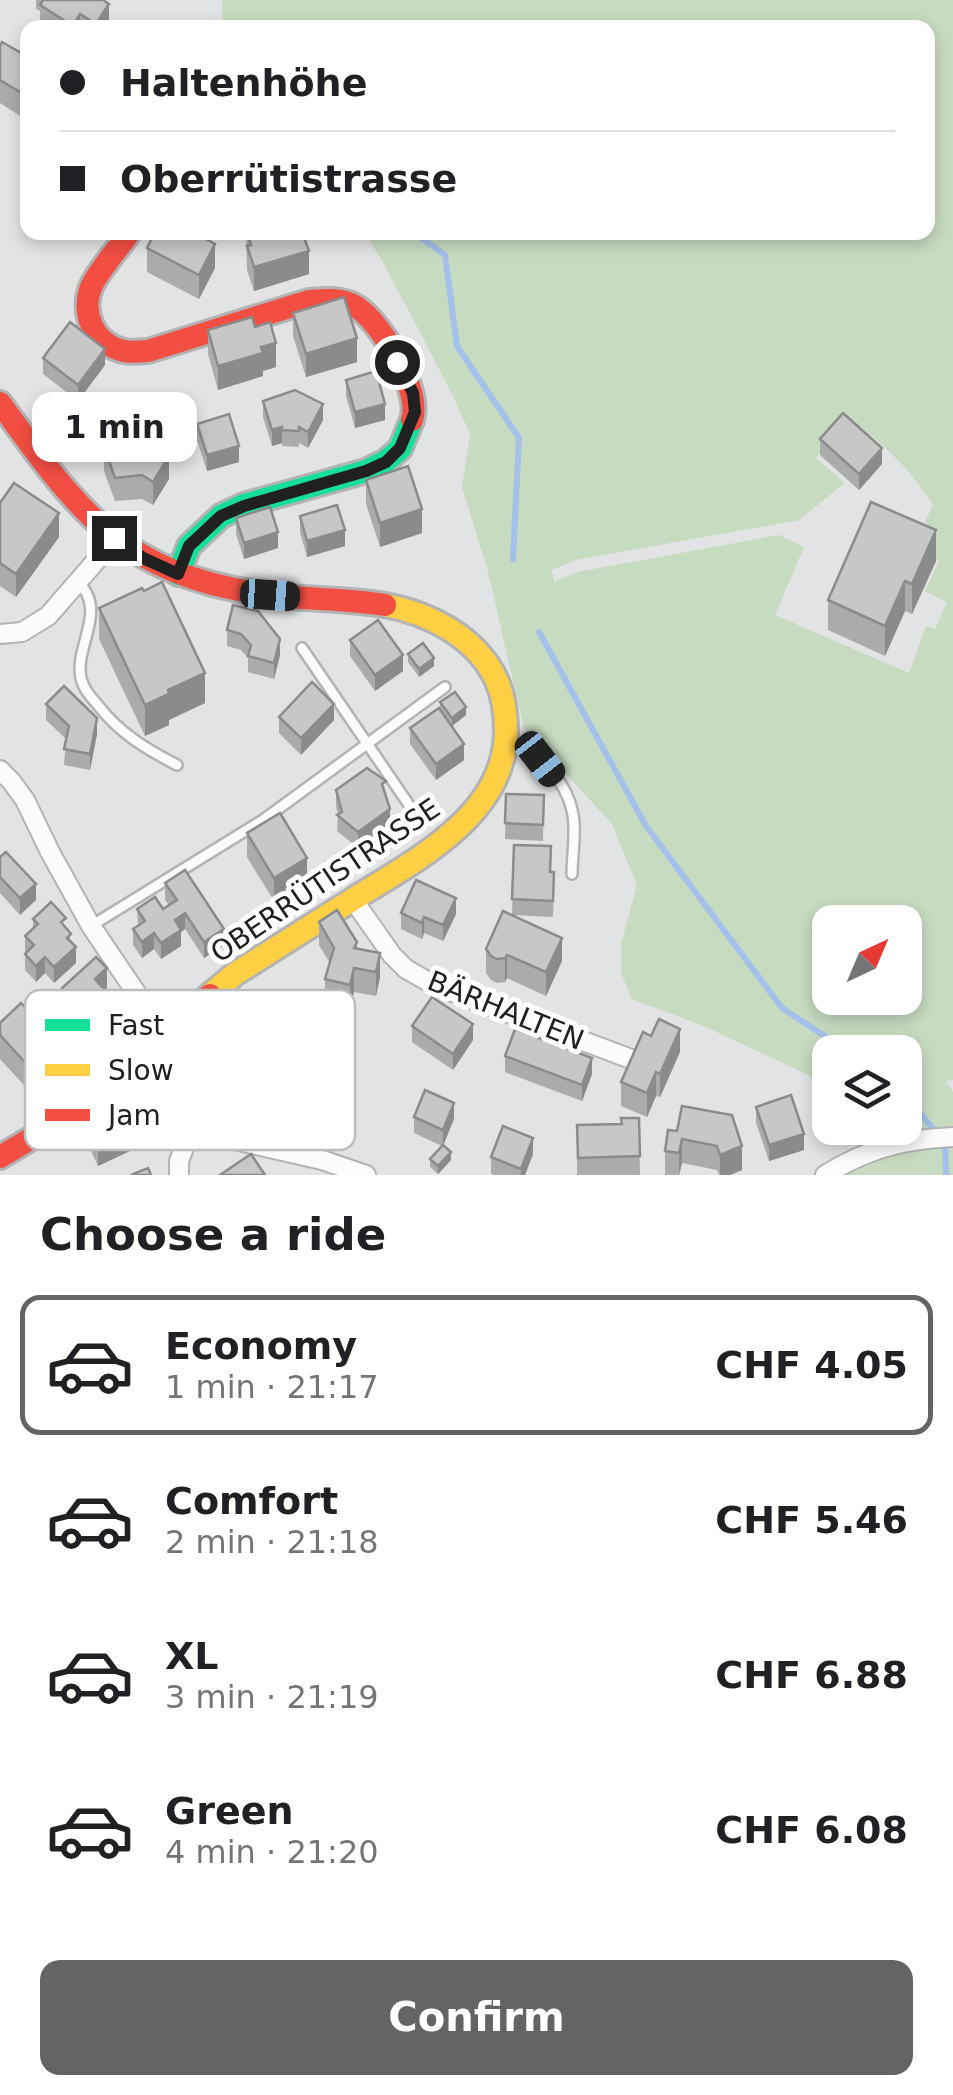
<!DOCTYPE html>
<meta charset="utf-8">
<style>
:root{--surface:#fff;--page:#f6f6f6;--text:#202124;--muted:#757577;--line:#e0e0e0;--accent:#646465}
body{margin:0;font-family:"DejaVu Sans",sans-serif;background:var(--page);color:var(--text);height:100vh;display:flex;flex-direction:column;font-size:38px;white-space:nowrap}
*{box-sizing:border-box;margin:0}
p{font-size:32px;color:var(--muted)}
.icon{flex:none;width:55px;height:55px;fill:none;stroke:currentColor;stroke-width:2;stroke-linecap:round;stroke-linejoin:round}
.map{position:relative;height:1175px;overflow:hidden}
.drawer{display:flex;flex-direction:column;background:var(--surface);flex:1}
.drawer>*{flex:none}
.top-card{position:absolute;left:20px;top:20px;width:915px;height:220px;border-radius:20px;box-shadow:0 5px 15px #0003;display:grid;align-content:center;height:220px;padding:0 40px;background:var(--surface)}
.needle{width:65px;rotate:44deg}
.fabs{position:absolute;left:812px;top:905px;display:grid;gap:20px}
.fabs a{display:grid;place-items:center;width:110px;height:110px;border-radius:20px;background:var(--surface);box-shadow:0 5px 15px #0003;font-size:50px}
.end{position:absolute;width:45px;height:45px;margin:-22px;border:12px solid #202021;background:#fff;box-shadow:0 0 0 5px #fff}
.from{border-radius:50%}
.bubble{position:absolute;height:70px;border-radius:20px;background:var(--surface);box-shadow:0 5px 15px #0003;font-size:32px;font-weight:700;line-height:70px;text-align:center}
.car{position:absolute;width:30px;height:60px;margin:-30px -15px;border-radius:12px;box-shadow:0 0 8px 2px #0007;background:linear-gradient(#222 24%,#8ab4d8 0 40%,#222 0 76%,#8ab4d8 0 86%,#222 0)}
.top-card b{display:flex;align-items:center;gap:35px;height:95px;font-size:38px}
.top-card b+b{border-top:2px solid var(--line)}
.top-card i{width:25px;height:25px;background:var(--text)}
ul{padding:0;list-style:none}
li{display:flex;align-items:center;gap:30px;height:140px;margin:0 20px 15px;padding:0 20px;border:5px solid transparent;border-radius:20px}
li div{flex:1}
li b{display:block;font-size:38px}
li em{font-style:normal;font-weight:700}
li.active{border-color:var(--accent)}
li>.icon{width:90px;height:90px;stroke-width:1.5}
h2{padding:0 40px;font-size:45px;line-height:120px}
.primary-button{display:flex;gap:20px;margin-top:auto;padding:20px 40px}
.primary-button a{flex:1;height:115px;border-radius:20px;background:var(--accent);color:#fff;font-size:40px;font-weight:700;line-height:115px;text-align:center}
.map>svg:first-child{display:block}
</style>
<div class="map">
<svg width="953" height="1175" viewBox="0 0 953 1175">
<rect width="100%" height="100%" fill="#e2e3e4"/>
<path fill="#c7dbc0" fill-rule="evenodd" d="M222 0H953V1080L945 1081 953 1092V1175H836L880 1144 873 1128H905V1052H830V1085L706 1027 632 999 621 973V944L637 885 612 824 524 728 488 572 462 487 470 434 453 396 412 317 380 257 364 233 928 232V28H222ZM849 418C880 441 913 471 933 505L925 522 935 530 927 553 939 561 925 591 947 603 935 629 926 626 909 673 775 615 804 547 779 535 577 572 554 582 552 570 576 560 799 520 845 483 816 458ZM830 922H905V998H830Z"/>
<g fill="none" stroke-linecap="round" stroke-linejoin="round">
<g stroke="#a3c1eb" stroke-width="6">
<path d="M413 232 445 255 457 346 519 438 513 559"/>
<path d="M539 632 646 826 782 1008 849 1052"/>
<path d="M905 1095 945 1143 946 1175"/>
</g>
<defs>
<g id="lane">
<path d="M77 581C109 610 74 646 81 678 83 688 90 696 97 704 119 733 146 749 177 765"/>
<path d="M302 648 422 824"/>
<path d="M507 744C537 750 565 780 572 810 577 829 572 854 572 874"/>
<path d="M91 926 263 820 445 687"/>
</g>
<g id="street">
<path d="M0 634 22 632 48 616 115 539"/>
<path d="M0 770 11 781 25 800 50 852 91 926 164 1034"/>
<path d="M354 901 392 955 406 969 434 985 631 1059"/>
<path d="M113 1077 143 1103 191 1130 322 1160 366 1175"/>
<path d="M179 1175V1161L191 1130"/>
<path d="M825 1175C867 1149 903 1139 953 1137"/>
</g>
<path id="fast" d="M178 574 189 546 221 516 244 505 366 471 386 461 400 449 412 420"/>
<path id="slow" d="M210 995 235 974C274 949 313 925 352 900 414 861 505 816 506 732 506 713 504 696 496 679 476 637 429 613 385 605"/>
<g id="jam">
<path d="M130 232C118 249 103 265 93 283 79 311 93 344 124 351 132 353 140 351 148 351L309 301C325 300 340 298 355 306 381 321 422 391 412 420"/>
<path d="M0 403C78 511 122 574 263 594 303 600 345 598 385 605"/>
<path d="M0 1157 65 1118 210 995"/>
</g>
</defs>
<use href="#lane" stroke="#b3b3b4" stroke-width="14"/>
<use href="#street" stroke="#b3b3b4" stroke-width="22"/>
<use href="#fast" stroke="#b3b3b4" stroke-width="28"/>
<use href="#slow" stroke="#b3b3b4" stroke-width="28"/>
<use href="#jam" stroke="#b3b3b4" stroke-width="28"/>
<use href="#lane" stroke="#fbfbfb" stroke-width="9"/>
<use href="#street" stroke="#fbfbfb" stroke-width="18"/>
<use href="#fast" stroke="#16e098" stroke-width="22"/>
<use href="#slow" stroke="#ffcf43" stroke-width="22"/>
<use href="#jam" stroke="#f24e42" stroke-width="22"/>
</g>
<g fill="#ababab">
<path d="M36 0H103L109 27 40 28V11L36 9Z"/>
<path d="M0 46 28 57V115L25 119 0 103Z"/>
<path d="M246 232H302L309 274 254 291 247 270Z"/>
<path d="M147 248 215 268 199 299 147 272Z"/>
<path d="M293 313 357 362 306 377 293 336Z"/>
<path d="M255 327 276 367 263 371V376L218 390 208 354V330Z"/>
<path d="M43 358 105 365 78 401 43 374Z"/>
<path d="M346 380 385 420 355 428 346 396Z"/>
<path d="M263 401 323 420 308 448 299 443V447L282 446V443L272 446 263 417Z"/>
<path d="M197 424 239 462 207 471 197 440Z"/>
<path d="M820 439 882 464 859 490 820 455Z"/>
<path d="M104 447H158L169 479 153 505 142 499 115 501 104 471Z"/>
<path d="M366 480 422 533 380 547 366 504Z"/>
<path d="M0 503 59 537 16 597 0 586Z"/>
<path d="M300 516 345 546 307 557 300 532Z"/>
<path d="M236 518 278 548 244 559 236 534Z"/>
<path d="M936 561 912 614 905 611 885 656 828 630V600Z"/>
<path d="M144 591 205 703 169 720V725L145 736 99 639V608Z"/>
<path d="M258 611 280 655 274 679 248 672V658L241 650 227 646V630Z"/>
<path d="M350 640 403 671 375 691 350 656Z"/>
<path d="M408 654 434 666 419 677 408 662Z"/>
<path d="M440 702 466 715 452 726 464 760 436 780 410 744V728L440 710Z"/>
<path d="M46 704 97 734 90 770 64 765 66 739 46 720Z"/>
<path d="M279 717 334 720 301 755 279 733Z"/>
<path d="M336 790 386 797 390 825 358 848 337 831 338 814 336 806Z"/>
<path d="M506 794 544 795 543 841 505 839Z"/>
<path d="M247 833 307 881 274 901 247 857Z"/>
<path d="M514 845 551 872 554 888 553 917 512 915 562 961 546 996 507 978 505 982 497 983 491 980 486 973V949L512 915Z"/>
<path d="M0 857 36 900 20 915 0 893Z"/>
<path d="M165 883 224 945 204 958 185 929 181 932V946L161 959 154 949 142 958 133 945V929L138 926 137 909H163L169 905 165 900Z"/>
<path d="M401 913 456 914 443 941 424 933 422 939 401 929Z"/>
<path d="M33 919 66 928 71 942 76 963 54 983 45 973 36 982 25 970V936L33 928Z"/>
<path d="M319 922 357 948 380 977 376 996 354 992 350 1009 325 1002V979L330 963 319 945Z"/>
<path d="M62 988 107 991 119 1029 89 1057 69 1035V1020L62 1012Z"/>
<path d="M255 1014 249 1054 219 1049V1033Z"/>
<path d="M0 1023 61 1069 33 1095 0 1059Z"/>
<path d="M412 1026 473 1040 453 1070 412 1042Z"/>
<path d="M680 1052 660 1097 656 1096 647 1117 621 1106V1082Z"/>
<path d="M349 1053 341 1114 269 1104V1081Z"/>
<path d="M505 1056 592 1074 582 1101 505 1072Z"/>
<path d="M236 1068 231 1109 196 1105V1089Z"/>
<path d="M682 1106 742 1170 730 1175H719L717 1170 682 1163 679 1175H665V1151L677 1131Z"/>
<path d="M756 1107 804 1150 769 1161 756 1123Z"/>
<path d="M414 1117 454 1119 443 1145 451 1160 438 1174 430 1167V1159L442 1146 414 1133Z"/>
<path d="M639 1118 640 1175H577V1125L622 1124Z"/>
<path d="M86 1124 132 1150 98 1166 86 1140Z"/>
<path d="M533 1154 525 1175H495L491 1174V1157Z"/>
</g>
<g fill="#8b8b8b">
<path d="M109 4V27L96 28V24Z"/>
<path d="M80 14V28H73V26Z"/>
<path d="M28 92V115L25 119V95Z"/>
<path d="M215 244V268L199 299V275Z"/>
<path d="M309 251V274L254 291V267Z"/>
<path d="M357 338V362L306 377V354Z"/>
<path d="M276 343V367L263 371V376L218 390V366L261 347Z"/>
<path d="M105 349V365L78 401V385Z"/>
<path d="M323 404V420L308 448V432Z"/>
<path d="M385 404V420L355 428V412Z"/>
<path d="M282 427V443L272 446V430Z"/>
<path d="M239 446V462L207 471V455Z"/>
<path d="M882 448V464L859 490V474Z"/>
<path d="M169 456V479L153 505V482Z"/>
<path d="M422 509V533L380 547V523Z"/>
<path d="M59 513V537L16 597V574Z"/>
<path d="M345 530V546L307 557V541Z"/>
<path d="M936 530V561L912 614V584Z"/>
<path d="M278 532V548L244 559V543Z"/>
<path d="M905 581V611L885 656V626Z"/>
<path d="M280 639V655L274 679V663Z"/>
<path d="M403 655V671L375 691V675Z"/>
<path d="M434 658V666L419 677V669Z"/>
<path d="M205 673V703L169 720V725L145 736V705L168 690Z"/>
<path d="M334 704V720L301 755V738Z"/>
<path d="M466 707V715L452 726V718Z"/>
<path d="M97 718V734L90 770V754Z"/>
<path d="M464 744V760L436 780V764Z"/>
<path d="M390 809V825L358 848V832Z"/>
<path d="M307 858V881L274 901V878Z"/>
<path d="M36 884V900L20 915V898Z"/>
<path d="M456 898V914L443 941V925Z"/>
<path d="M185 913V929L181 932V946L161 959V943L175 920Z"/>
<path d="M424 917V933L422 939V923Z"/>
<path d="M224 929V945L204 958V942Z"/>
<path d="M154 933V949L142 958V942Z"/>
<path d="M562 938V961L546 996V972Z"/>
<path d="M357 942V966L354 968V992L350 1009V985L354 948Z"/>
<path d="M76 947V963L54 983V967Z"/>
<path d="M380 953V977L376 996V972Z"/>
<path d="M507 955V978L505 982V958Z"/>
<path d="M45 957V973L36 982V966Z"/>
<path d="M107 968V992L95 979Z"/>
<path d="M255 998V1014L249 1054V1038Z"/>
<path d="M119 1006V1029L89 1057V1033Z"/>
<path d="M473 1024V1040L453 1070V1054Z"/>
<path d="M680 1029V1052L660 1097V1074Z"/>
<path d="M349 1030V1053L341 1114V1090Z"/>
<path d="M61 1046V1069L33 1095V1071Z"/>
<path d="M236 1052V1068L231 1109V1093Z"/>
<path d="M592 1058V1074L582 1101V1085Z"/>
<path d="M656 1072V1096L647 1117V1093Z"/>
<path d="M454 1103V1119L443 1146V1130Z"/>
<path d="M132 1134V1150L98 1166V1150Z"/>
<path d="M804 1134V1150L769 1161V1145Z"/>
<path d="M533 1138V1154L525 1175H521V1169Z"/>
<path d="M682 1139V1163L679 1175V1153Z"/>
<path d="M742 1146V1170L730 1175H720V1155Z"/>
<path d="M451 1152V1160L438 1174V1166Z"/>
</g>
<g fill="#c7c7c7" stroke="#8b8b8b" stroke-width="2.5">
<path d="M43 0H103L109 4 96 24 80 14 73 26 40 5Z"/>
<path d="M2 42 28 57V92L25 95 0 80V46Z"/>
<path d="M155 232H193L215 244 199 275 147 248Z"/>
<path d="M247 232H302L309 251 254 267 247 246 251 245Z"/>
<path d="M344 297 357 338 306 354 293 313Z"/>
<path d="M252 317 255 327 270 322 276 343 261 347 263 353 218 366 208 330Z"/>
<path d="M70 322 105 349 78 385 43 358Z"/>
<path d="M376 371 385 404 355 412 346 380Z"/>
<path d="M295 390 323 404 308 432 299 427V431L282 430V427L272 430 263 401Z"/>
<path d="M843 413 882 448 859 474 820 439Z"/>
<path d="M229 414 239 446 207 455 197 424Z"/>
<path d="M139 434 158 442 156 445 169 456 153 482 142 475 115 478 104 447 112 446V442Z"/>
<path d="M408 466 422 509 380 523 366 480Z"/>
<path d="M14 483 59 513 16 574 0 563V503Z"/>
<path d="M871 502 936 530 912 584 905 581 885 626 828 600Z"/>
<path d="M337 505 345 530 307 541 300 516Z"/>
<path d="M270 507 278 532 244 543 236 518Z"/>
<path d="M162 582 205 673 168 690 169 694 145 705 99 608 142 588 144 591Z"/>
<path d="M233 605 258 611 280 639 274 663 248 656 251 645 241 634 227 630Z"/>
<path d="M378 620 403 655 375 675 350 640Z"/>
<path d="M423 643 434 658 419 669 408 654Z"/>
<path d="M312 682 334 704 301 738 279 717Z"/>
<path d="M64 686 97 718 90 754 64 749 69 726 46 704Z"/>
<path d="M455 692 466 707 452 718 440 702Z"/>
<path d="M439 708 464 744 436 764 410 728Z"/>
<path d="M367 768 386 781 382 784 390 809 358 832 337 815 342 812 336 790Z"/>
<path d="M506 794 544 795 543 825 505 823Z"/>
<path d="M280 813 307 858 274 878 247 833Z"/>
<path d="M514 845 551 846 550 872H554L553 901 512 899Z"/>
<path d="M6 852 36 884 20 898 0 877V857Z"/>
<path d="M185 870 224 929 204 942 185 913 175 920 181 930 161 943 154 933 142 942 133 929 145 921 137 909 155 897 163 909 177 900 165 883Z"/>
<path d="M416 880 456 898 443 925 424 917 422 923 401 913Z"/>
<path d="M51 902 66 918 61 922 71 934 67 938 76 947 54 967 45 957 36 966 25 954 34 945 25 936 38 924 33 919Z"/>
<path d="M337 910 357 942 354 948 380 953 376 972 354 968 350 985 325 979 334 948 319 922Z"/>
<path d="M503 911 562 938 546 972 507 955 505 958 497 959 491 956 486 949Z"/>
<path d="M96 957 107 968 95 979 119 1006 89 1033 69 1011 76 1004 62 988Z"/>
<path d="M432 997 473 1024 453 1054 412 1026Z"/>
<path d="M21 1003 61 1046 33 1071 0 1035V1023Z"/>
<path d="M659 1019 680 1029 660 1074 656 1072 647 1093 621 1082 643 1032 651 1036Z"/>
<path d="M515 1029 592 1058 582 1085 505 1056Z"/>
<path d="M425 1090 454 1103 443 1130 414 1117Z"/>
<path d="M791 1095 804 1134 769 1145 756 1107Z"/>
<path d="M682 1106 732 1115 742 1146 720 1155 717 1146 682 1139 679 1153 665 1151 668 1130 677 1131Z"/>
<path d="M621 1118H639L640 1156 578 1158 577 1125 622 1124Z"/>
<path d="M503 1126 533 1138 521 1169 491 1157Z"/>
<path d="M443 1145 451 1152 438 1166 430 1159Z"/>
<path d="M251 1154 265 1175H220Z"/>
<path d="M148 1168 151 1175H131Z"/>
</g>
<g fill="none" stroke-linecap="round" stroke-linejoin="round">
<path stroke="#202021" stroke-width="12" d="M114 538 143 558 178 574 189 546 221 516 244 506 366 471 386 462 400 448 415 412 413 393 397 362"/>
</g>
<g text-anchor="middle" stroke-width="10" stroke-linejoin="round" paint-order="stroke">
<g font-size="28" fill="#202021" stroke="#fff">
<text transform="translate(325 880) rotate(-34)" y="10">OBERRÜTISTRASSE</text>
<text transform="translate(506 1010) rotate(22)" y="10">BÄRHALTEN</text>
</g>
</g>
<rect x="25" y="990" width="330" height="160" rx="15" fill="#fff" stroke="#bcbcbc" stroke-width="2.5"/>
<rect x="45" y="1019" width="45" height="12" fill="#16e098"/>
<rect x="45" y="1064" width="45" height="12" fill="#ffcf43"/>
<rect x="45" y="1109" width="45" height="12" fill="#f24e42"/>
<g font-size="28" fill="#202021">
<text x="108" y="1035">Fast</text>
<text x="108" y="1080">Slow</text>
<text x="108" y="1125">Jam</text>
</g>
</svg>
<div class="fabs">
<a><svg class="needle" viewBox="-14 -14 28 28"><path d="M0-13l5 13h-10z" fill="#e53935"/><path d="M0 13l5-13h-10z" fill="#757577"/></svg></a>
<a><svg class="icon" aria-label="layers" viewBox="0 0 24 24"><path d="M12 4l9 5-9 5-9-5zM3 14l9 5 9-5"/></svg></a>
</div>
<i class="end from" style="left:397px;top:362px"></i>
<i class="end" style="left:114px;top:538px"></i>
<div class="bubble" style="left:32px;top:392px;width:165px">1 min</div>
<i class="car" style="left:270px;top:595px;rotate:94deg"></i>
<i class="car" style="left:540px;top:759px;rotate:142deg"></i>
<div class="top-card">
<b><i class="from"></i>Haltenhöhe</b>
<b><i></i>Oberrütistrasse</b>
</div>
</div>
<section class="drawer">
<h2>Choose a ride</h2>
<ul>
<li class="active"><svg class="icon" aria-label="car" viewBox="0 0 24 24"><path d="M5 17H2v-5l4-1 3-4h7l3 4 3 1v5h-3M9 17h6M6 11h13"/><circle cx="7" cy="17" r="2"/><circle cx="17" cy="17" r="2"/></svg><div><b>Economy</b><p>1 min · 21:17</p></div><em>CHF 4.05</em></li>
<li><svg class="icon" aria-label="car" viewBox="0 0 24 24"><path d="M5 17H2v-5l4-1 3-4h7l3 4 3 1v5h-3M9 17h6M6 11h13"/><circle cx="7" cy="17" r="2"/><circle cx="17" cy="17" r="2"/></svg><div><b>Comfort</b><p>2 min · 21:18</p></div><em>CHF 5.46</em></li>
<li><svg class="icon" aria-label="car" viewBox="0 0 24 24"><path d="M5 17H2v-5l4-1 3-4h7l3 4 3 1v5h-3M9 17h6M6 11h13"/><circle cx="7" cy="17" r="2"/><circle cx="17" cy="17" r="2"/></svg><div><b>XL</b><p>3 min · 21:19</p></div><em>CHF 6.88</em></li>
<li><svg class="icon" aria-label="car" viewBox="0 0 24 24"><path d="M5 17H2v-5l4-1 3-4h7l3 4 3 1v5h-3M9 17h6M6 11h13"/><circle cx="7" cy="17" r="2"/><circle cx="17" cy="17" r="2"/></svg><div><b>Green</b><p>4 min · 21:20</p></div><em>CHF 6.08</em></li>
</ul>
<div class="primary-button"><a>Confirm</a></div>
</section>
